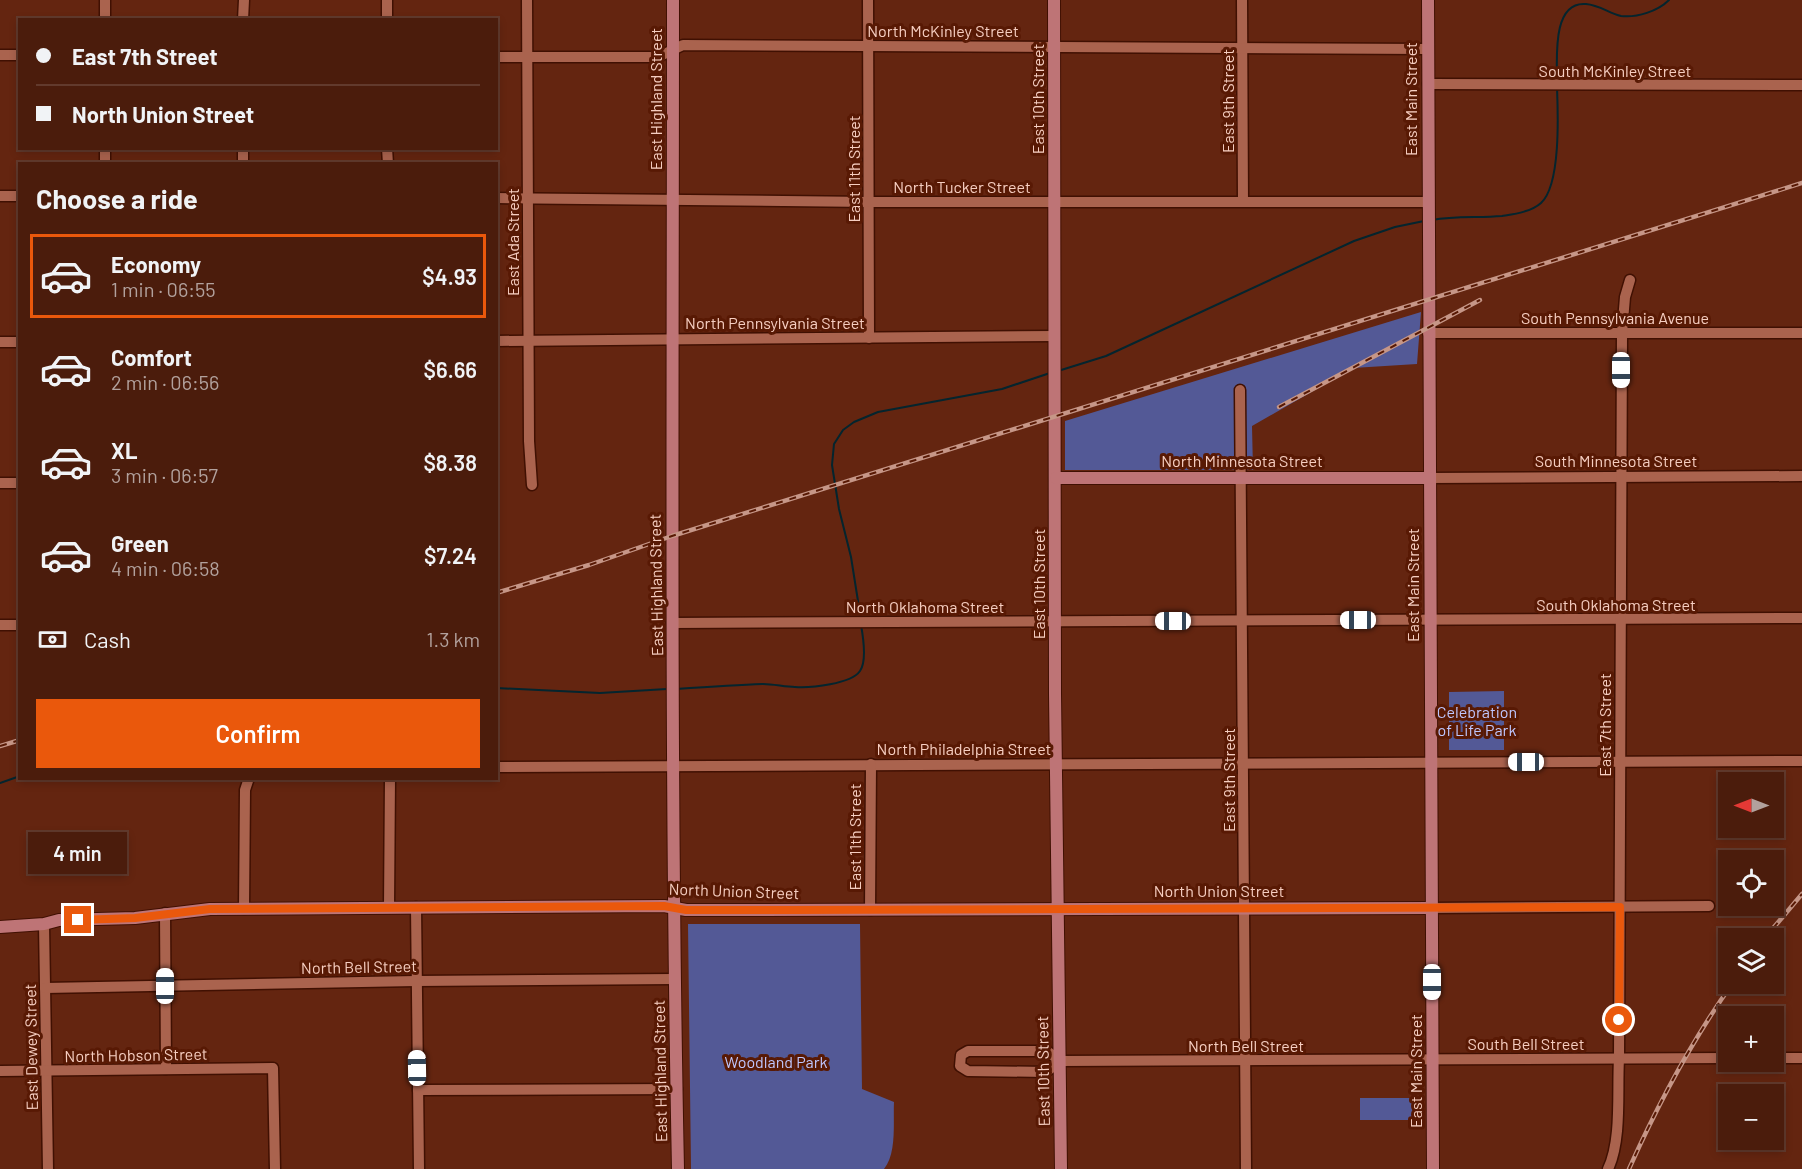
<!DOCTYPE html>
<meta charset="utf-8">
<style>
:root{--surface:#4b1c0c;--page:#55291a;--text:#f1f3f6;--muted:#b2a19d;--line:#623a2d;--accent:#ea580c}
body{margin:0;font-family:Barlow,sans-serif;background:var(--page);color:var(--text);height:100vh;display:flex;flex-direction:column;font-size:22px;white-space:nowrap}
*{box-sizing:border-box;margin:0}
p{font-size:20px;color:var(--muted)}
.icon{flex:none;width:33px;height:33px;fill:none;stroke:currentColor;stroke-width:2;stroke-linecap:round;stroke-linejoin:round}
.map{position:relative;flex:1;overflow:hidden}
.details{position:absolute;left:18px;top:162px;width:480px;height:618px;display:flex;flex-direction:column;background:var(--surface);border-radius:0px;box-shadow:0 3px 9px #0003,0 0 0 2px var(--line)}
.details>*{flex:none}
.top-card{position:absolute;left:18px;top:18px;width:480px;height:132px;border-radius:0px;box-shadow:0 3px 9px #0003,0 0 0 2px var(--line);display:grid;align-content:center;height:132px;padding:0 18px;background:var(--surface)}
.needle{width:39px;rotate:270deg}
.buttons{position:absolute;left:1718px;top:772px;display:grid;gap:12px}
.buttons a{display:grid;place-items:center;width:66px;height:66px;border-radius:0px;background:var(--surface);box-shadow:0 3px 9px #0003,0 0 0 2px var(--line);font-size:30px}
.end{position:absolute;width:27px;height:27px;margin:-14px;border:8px solid #ea580c;background:#fff;box-shadow:0 0 0 3px #fff}
.from{border-radius:50%}
.bubble{position:absolute;height:42px;border-radius:0px;background:var(--surface);box-shadow:0 3px 9px #0003,0 0 0 2px var(--line);font-size:20px;font-weight:600;line-height:42px;text-align:center}
.car{position:absolute;width:18px;height:36px;margin:-18px -9px;border-radius:8px;box-shadow:0 0 4px 2px #0007;background:linear-gradient(#fff 24%,#345 0 40%,#fff 0 76%,#345 0 86%,#fff 0)}
.top-card b{display:flex;align-items:center;gap:21px;height:57px;font-size:22px}
.top-card b+b{border-top:2px solid var(--line)}
.top-card i{width:15px;height:15px;background:var(--text)}
ul{padding:0;list-style:none}
li{display:flex;align-items:center;gap:18px;height:84px;margin:0 12px 9px;padding:0 6px;border:3px solid transparent;border-radius:0px}
li div{flex:1}
li b{display:block;font-size:22px}
li em{font-style:normal;font-weight:600}
li.selected{border-color:var(--accent)}
li>.icon{width:54px;height:54px;stroke-width:1.5}
h2{padding:0 18px;font-size:27px;line-height:72px}
.pay{display:flex;align-items:center;gap:15px;height:66px;padding:0 18px;font-size:22px}
.pay p{margin-inline-start:auto}
.button{display:flex;gap:12px;margin-top:auto;padding:12px 18px}
.button a{flex:1;height:69px;border-radius:0px;background:var(--accent);color:#fff;font-size:24px;font-weight:600;line-height:69px;text-align:center}
.map>svg:first-child{display:block}
</style>
<div class="map">
<svg width="1802" height="1169" viewBox="0 0 1802 1169">
<rect width="100%" height="100%" fill="#642510"/>
<g fill="#535996">
<path d="M1421 312 1417 364 1353 368 1252 426 1253 470H1065V421Z"/>
<path d="M1504 691V750H1449V692Z"/>
<path d="M688 924H860L862 1089 894 1102C893 1122 897 1153 884 1169H691Z"/>
<rect x="1360" y="1098" width="59" height="22"/>
</g>
<g fill="none" stroke-linecap="round" stroke-linejoin="round">
<g stroke="#04252e" stroke-width="2">
<path d="M1557 81C1557 58 1552 1 1586 4 1599 5 1609 13 1621 16 1637 18 1658 11 1669 0"/>
<path d="M1432 220C1455 216 1479 218 1502 216 1514 214 1531 212 1541 203 1561 185 1558 113 1557 87"/>
<path d="M1058 371 1106 356 1354 241 1395 227 1424 221"/>
<path d="M861 620 851 557 839 509 832 465 834 444 843 430 854 422 878 412 1002 389 1050 373"/>
<path d="M496 688 600 693 667 689"/>
<path d="M676 689C705 687 734 685 763 684 774 684 785 687 795 687 811 688 851 684 860 671 867 661 863 636 861 625"/>
<path d="M0 783 20 776"/>
</g>
<defs>
<g id="street">
<path d="M527 0 529 441 532 485"/>
<path d="M868 0 869 338"/>
<path d="M1242 0 1243 201"/>
<path d="M105 20V0"/>
<path d="M243 20 244 0"/>
<path d="M387 20V0"/>
<path d="M0 55H20"/>
<path d="M496 57H658L683 45 1428 49"/>
<path d="M1428 84 1802 85"/>
<path d="M105 148V164"/>
<path d="M243 148V164"/>
<path d="M387 148 388 164"/>
<path d="M0 196H20"/>
<path d="M496 198 869 202H1427"/>
<path d="M1428 333H1802"/>
<path d="M496 341 1054 336"/>
<path d="M0 342H20"/>
<path d="M1240 390 1246 1169"/>
<path d="M1429 478 1802 476"/>
<path d="M0 483H20"/>
<path d="M672 623 1802 618"/>
<path d="M0 625H20"/>
<path d="M496 767 1802 761"/>
<path d="M389 907 390 778"/>
<path d="M416 907 419 1169"/>
<path d="M1432 908 1709 906"/>
<path d="M244 909 245 790 249 778"/>
<path d="M870 910 871 764"/>
<path d="M165 913 166 1069"/>
<path d="M44 924 48 1169"/>
<path d="M45 988 416 981 674 979"/>
<path d="M1773 1058H1802"/>
<path d="M1060 1061 1046 1072 968 1071 960 1066 961 1055 968 1051H1047L1060 1061 1728 1058"/>
<path d="M0 1071 273 1068 275 1169"/>
<path d="M418 1090 677 1089"/>
<path d="M1608 1169C1622 1140 1617 1091 1619 1059L1622 333 1625 297 1630 280"/>
</g>
<g id="secondary">
<path d="M673 0C673 390 670 779 678 1169"/>
<path d="M1054 0 1055 694 1061 1169"/>
<path d="M1428 0 1433 1169"/>
<path d="M1056 478H1429"/>
<path d="M0 927 44 924 59 920 135 918 210 909 664 906 686 910H747L1432 908"/>
</g>
</defs>
<use href="#street" stroke="#401002" stroke-width="13"/>
<use href="#secondary" stroke="#401002" stroke-width="14"/>
<use href="#street" stroke="#aa634e" stroke-width="10"/>
<use href="#secondary" stroke="#be7476" stroke-width="12"/>
<defs>
<g id="rail">
<path d="M1279 407 1480 300"/>
<path d="M496 593 589 565 672 536 1802 183"/>
<path d="M0 746 20 740"/>
<path d="M1764 939 1802 894"/>
<path d="M1629 1169C1658 1104 1691 1042 1732 984"/>
</g>
</defs>
<use href="#rail" stroke="#c69687" stroke-width="4.5"/>
<use href="#rail" stroke="#581904" stroke-width="2" stroke-dasharray="7" stroke-linecap="butt"/>
</g>
<g fill="none" stroke-linecap="round" stroke-linejoin="round">
<path stroke="#ea580c" stroke-width="8" d="M78 920 135 918 210 909 664 906 686 910H789L1620 907 1619 1020"/>
</g>
<g text-anchor="middle" stroke-width="6" stroke-linejoin="round" paint-order="stroke">
<g font-size="16" fill="#f6cec1" stroke="#581904">
<text x="943" y="37">North McKinley Street</text>
<text x="1615" y="77">South McKinley Street</text>
<text transform="translate(656 99) rotate(-90)" y="6">East Highland Street</text>
<text transform="translate(1038 99) rotate(-90)" y="6">East 10th Street</text>
<text transform="translate(1411 99) rotate(-90)" y="6">East Main Street</text>
<text transform="translate(1228 101) rotate(-90)" y="6">East 9th Street</text>
<text transform="translate(854 169) rotate(-90)" y="6">East 11th Street</text>
<text x="962" y="193">North Tucker Street</text>
<text transform="translate(513 242) rotate(-90)" y="6">East Ada Street</text>
<text x="1615" y="324">South Pennsylvania Avenue</text>
<text x="775" y="329">North Pennsylvania Street</text>
<text x="1242" y="467">North Minnesota Street</text>
<text x="1616" y="467">South Minnesota Street</text>
<text transform="translate(1039 584) rotate(-90)" y="6">East 10th Street</text>
<text transform="translate(656 585) rotate(-91)" y="6">East Highland Street</text>
<text transform="translate(1413 585) rotate(-90)" y="6">East Main Street</text>
<text x="1616" y="611">South Oklahoma Street</text>
<text x="925" y="613">North Oklahoma Street</text>
<text transform="translate(1605 725) rotate(-90)" y="6">East 7th Street</text>
<text x="964" y="755">North Philadelphia Street</text>
<text transform="translate(1229 780) rotate(-90)" y="6">East 9th Street</text>
<text transform="translate(855 837) rotate(-90)" y="6">East 11th Street</text>
<text transform="translate(734 891) rotate(2)" y="6">North Union Street</text>
<text x="1219" y="897">North Union Street</text>
<text transform="translate(359 967) rotate(-1)" y="6">North Bell Street</text>
<text x="1526" y="1050">South Bell Street</text>
<text x="1246" y="1052">North Bell Street</text>
<text transform="translate(31 1047) rotate(-91)" y="6">East Dewey Street</text>
<text transform="translate(136 1055) rotate(-1)" y="6">North Hobson Street</text>
<text transform="translate(660 1071) rotate(-91)" y="6">East Highland Street</text>
<text transform="translate(1043 1071) rotate(-91)" y="6">East 10th Street</text>
<text transform="translate(1416 1071) rotate(-90)" y="6">East Main Street</text>
</g>
<g font-size="16" fill="#bec6fd" stroke="#581904">
<text x="1477" y="718">Celebration<tspan x="1477" dy="18">of Life Park</tspan></text>
<text x="776" y="1068">Woodland Park</text>
</g>
</g>
</svg>
<div class="buttons">
<a><svg class="needle" viewBox="-14 -14 28 28"><path d="M0-13l5 13h-10z" fill="#e53935"/><path d="M0 13l5-13h-10z" fill="#b2a19d"/></svg></a>
<a><svg class="icon" aria-label="locate" viewBox="0 0 24 24"><circle cx="12" cy="12" r="6"/><path d="M12 2v4M12 18v4M2 12h4M18 12h4"/></svg></a>
<a><svg class="icon" aria-label="layers" viewBox="0 0 24 24"><path d="M12 4l9 5-9 5-9-5zM3 14l9 5 9-5"/></svg></a>
<a>+</a>
<a>−</a>
</div>
<i class="end from" style="left:1619px;top:1020px"></i>
<i class="end" style="left:78px;top:920px"></i>
<div class="bubble" style="left:28px;top:832px;width:99px">4 min</div>
<i class="car" style="left:1621px;top:370px;rotate:180deg"></i>
<i class="car" style="left:1358px;top:620px;rotate:270deg"></i>
<i class="car" style="left:1173px;top:621px;rotate:270deg"></i>
<i class="car" style="left:1526px;top:762px;rotate:270deg"></i>
<i class="car" style="left:1432px;top:982px;rotate:180deg"></i>
<i class="car" style="left:165px;top:986px;rotate:0deg"></i>
<i class="car" style="left:417px;top:1068px;rotate:359deg"></i>
<div class="top-card">
<b><i class="from"></i>East 7th Street</b>
<b><i></i>North Union Street</b>
</div>
<section class="details">
<h2>Choose a ride</h2>
<ul>
<li class="selected"><svg class="icon" aria-label="car" viewBox="0 0 24 24"><path d="M5 17H2v-5l4-1 3-4h7l3 4 3 1v5h-3M9 17h6M6 11h13"/><circle cx="7" cy="17" r="2"/><circle cx="17" cy="17" r="2"/></svg><div><b>Economy</b><p>1 min · 06:55</p></div><em>$4.93</em></li>
<li><svg class="icon" aria-label="car" viewBox="0 0 24 24"><path d="M5 17H2v-5l4-1 3-4h7l3 4 3 1v5h-3M9 17h6M6 11h13"/><circle cx="7" cy="17" r="2"/><circle cx="17" cy="17" r="2"/></svg><div><b>Comfort</b><p>2 min · 06:56</p></div><em>$6.66</em></li>
<li><svg class="icon" aria-label="car" viewBox="0 0 24 24"><path d="M5 17H2v-5l4-1 3-4h7l3 4 3 1v5h-3M9 17h6M6 11h13"/><circle cx="7" cy="17" r="2"/><circle cx="17" cy="17" r="2"/></svg><div><b>XL</b><p>3 min · 06:57</p></div><em>$8.38</em></li>
<li><svg class="icon" aria-label="car" viewBox="0 0 24 24"><path d="M5 17H2v-5l4-1 3-4h7l3 4 3 1v5h-3M9 17h6M6 11h13"/><circle cx="7" cy="17" r="2"/><circle cx="17" cy="17" r="2"/></svg><div><b>Green</b><p>4 min · 06:58</p></div><em>$7.24</em></li>
</ul>
<div class="pay"><svg class="icon" aria-label="cash" viewBox="0 0 24 24"><path d="M3 7h18v10H3z"/><circle cx="12" cy="12" r="2"/></svg>Cash<p>1.3 km</p></div>
<div class="button"><a>Confirm</a></div>
</section>
</div>
